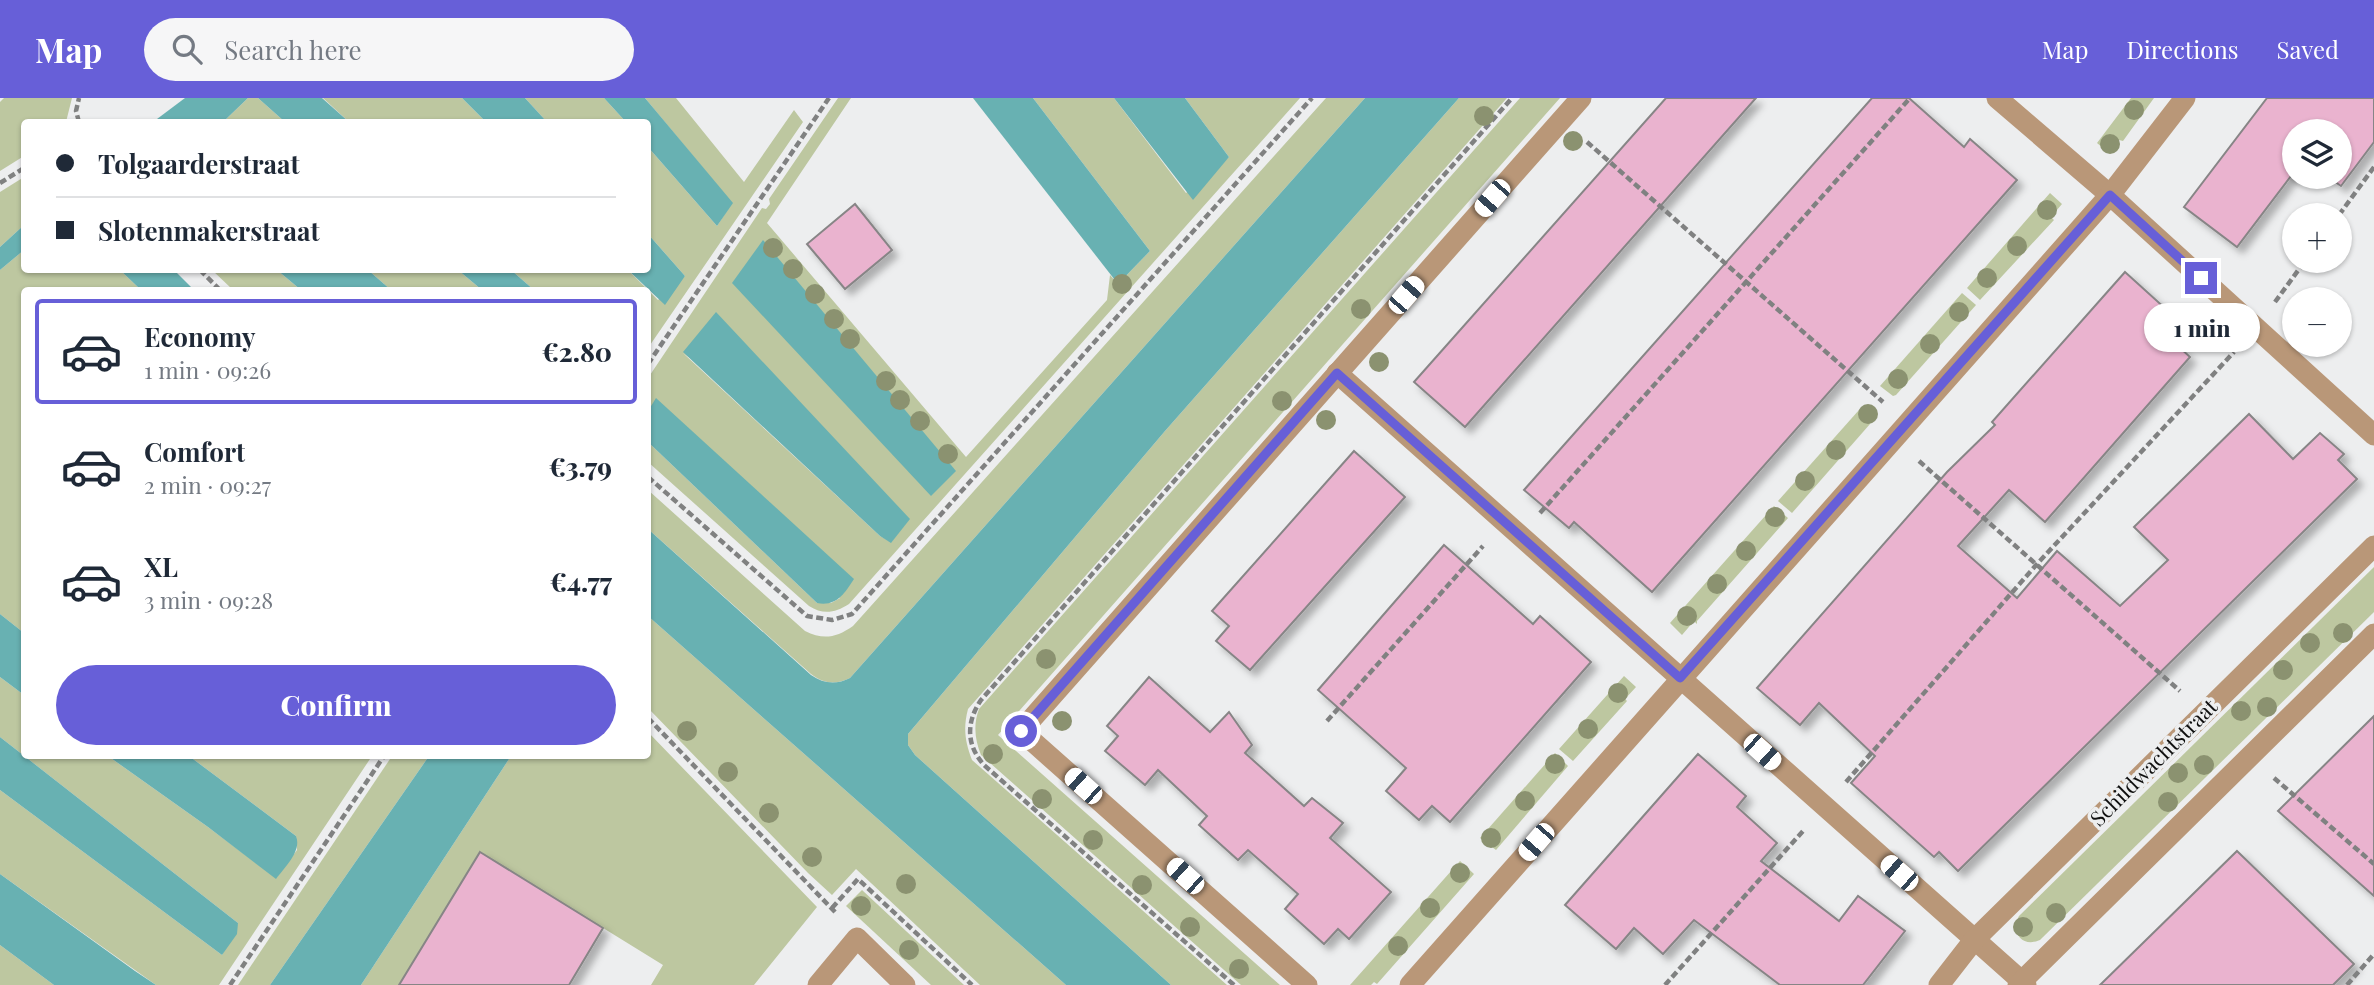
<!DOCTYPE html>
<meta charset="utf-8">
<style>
:root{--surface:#fff;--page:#f6f6f7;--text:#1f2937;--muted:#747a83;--line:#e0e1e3;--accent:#675fd8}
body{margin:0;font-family:"Playfair Display",serif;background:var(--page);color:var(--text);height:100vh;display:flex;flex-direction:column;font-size:26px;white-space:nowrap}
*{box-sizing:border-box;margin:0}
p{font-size:23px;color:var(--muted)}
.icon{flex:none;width:38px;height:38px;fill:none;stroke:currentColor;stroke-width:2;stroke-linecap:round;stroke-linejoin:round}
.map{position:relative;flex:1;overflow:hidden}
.sheet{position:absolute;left:21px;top:189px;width:630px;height:472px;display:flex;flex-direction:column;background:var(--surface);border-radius:7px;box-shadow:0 2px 5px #0004}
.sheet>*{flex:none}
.hud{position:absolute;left:21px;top:21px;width:630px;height:154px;border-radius:7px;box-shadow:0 2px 5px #0004;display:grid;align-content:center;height:154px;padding:0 35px;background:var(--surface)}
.tools{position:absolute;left:2282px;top:21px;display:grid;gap:14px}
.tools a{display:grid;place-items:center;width:70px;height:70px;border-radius:50%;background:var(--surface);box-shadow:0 2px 5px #0004;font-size:35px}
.end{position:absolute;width:32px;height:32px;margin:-16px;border:9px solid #675fd8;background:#fff;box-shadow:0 0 0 4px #fff}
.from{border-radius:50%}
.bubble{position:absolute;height:49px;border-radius:24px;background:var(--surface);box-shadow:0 2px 5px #0004;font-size:23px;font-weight:800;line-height:49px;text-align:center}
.car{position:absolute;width:21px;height:42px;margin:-21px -10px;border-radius:9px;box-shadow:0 0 5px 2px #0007;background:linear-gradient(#fff 24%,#345 0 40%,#fff 0 76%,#345 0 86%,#fff 0)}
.hud b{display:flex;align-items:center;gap:24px;height:66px;font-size:26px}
.hud b+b{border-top:2px solid var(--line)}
.hud i{width:18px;height:18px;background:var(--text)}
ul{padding:12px 0 0;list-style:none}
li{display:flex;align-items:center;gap:21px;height:105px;margin:0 14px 10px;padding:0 21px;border:4px solid transparent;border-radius:7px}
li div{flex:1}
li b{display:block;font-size:26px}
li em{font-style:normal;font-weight:800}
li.selected{border-color:var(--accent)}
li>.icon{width:63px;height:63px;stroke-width:1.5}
.cta{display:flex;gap:14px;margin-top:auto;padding:14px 35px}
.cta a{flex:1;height:80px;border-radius:42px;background:var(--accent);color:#fff;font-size:28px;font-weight:800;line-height:80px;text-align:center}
header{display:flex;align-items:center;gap:42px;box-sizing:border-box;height:98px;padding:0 35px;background:var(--accent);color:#fff}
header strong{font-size:33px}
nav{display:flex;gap:38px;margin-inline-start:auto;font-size:24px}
.search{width:490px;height:63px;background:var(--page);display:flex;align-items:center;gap:18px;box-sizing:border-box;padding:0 24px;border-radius:38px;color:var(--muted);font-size:26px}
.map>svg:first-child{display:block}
</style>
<header>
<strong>Map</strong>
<div class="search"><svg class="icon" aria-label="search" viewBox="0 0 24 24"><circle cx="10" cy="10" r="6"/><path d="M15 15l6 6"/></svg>Search here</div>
<nav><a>Map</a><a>Directions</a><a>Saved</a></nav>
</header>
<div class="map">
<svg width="2374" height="887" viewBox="0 0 2374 887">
<defs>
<filter id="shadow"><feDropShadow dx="6" dy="6" stdDeviation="3.5" flood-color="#0004"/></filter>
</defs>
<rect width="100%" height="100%" fill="#edeeef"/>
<g fill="#bdc7a0" fill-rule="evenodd">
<path d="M4 0H72L66 24H24V58L0 73V4Z"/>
<path d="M248 0H258L285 24H223Z"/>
<path d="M323 0H462L486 24H349Z"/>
<path d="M525 0H604L626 24H547Z"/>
<path d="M645 0H676L744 84 794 12 803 24 648 250V192H534L511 172H628L658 202 685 178 648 136V49L717 128 732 105Z"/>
<path d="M838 0H851L767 125 966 359 1107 202 1110 177 1118 186 1150 153 1033 0H1114L1186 95 1229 59 1185 0H1300L849 506C835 515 823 517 809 508L648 364V344L817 505H831L840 500 648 313V280L762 110 766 111 770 106 769 101ZM683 255 909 421 891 444 880 438Z"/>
<path d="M1326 0H1365L850 580C836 587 824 586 811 576L648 431V392L805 533C823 542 836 540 853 528Z"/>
<path d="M1459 0H1507L968 611C963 630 965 644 972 662L1227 887H1171L915 657 908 647V636L1165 333Z"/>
<path d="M1520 0H1560L998 637 1280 887H1241L981 657C975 642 973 627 979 611Z"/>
<path d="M2131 0H2154L2123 43 2119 42 2109 55 2097 45Z"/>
<path d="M24 79V127L0 149V94Z"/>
<path d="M2050 95 2062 106 2051 119 2054 122 1980 202 1967 190Z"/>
<path d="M24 152V172H120L141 192H24V535L0 516V172Z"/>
<path d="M212 172H277L301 192H233Z"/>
<path d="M368 172H458L482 192H391Z"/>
<path d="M1962 195 1976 207 1896 297 1893 298 1880 288Z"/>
<path d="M1859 312 1872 322 1870 326 1792 415 1778 403Z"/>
<path d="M1774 408 1788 420 1697 523V526L1694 523 1682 537 1670 525Z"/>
<path d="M2374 469V514L2040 842C2022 850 2010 834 2019 818Z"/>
<path d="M648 518 1066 887H980L856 771 832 797 808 775 648 610Z"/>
<path d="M1624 578 1636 589 1625 601 1627 603 1573 663 1559 651Z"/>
<path d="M0 579 24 597V658H108L208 729 276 780 297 752 296 738 189 658H372L219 887H156L0 776V692L222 857 238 825 0 639Z"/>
<path d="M648 634 817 809 754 887H651L663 867 480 754 399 887H361L511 658H648Z"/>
<path d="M1555 655 1568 668 1496 752 1480 740Z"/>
<path d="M392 658H429L270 887H238Z"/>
<path d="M1460 763 1474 776 1377 886 1374 884 1371 887H1350Z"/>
<path d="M862 792 964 887H931L846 808Z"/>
<path d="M0 847 54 887H0Z"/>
</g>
<g fill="#68b1b2">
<path d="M185 0H248L223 24H153Z"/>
<path d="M258 0H322L349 24H285Z"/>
<path d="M462 0H525L547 24H486Z"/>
<path d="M604 0H645L733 105 717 128 648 49V24H626Z"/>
<path d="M973 0H1033L1150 153 1118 186Z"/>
<path d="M1114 0H1185L1229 59 1193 102Z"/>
<path d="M1365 0H1459L1165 333 908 636V647L915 657 1171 887H1066L648 518V431L811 577C824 586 836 587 850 580Z"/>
<path d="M24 127V152L0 172V149Z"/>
<path d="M648 136 685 178 665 207 628 172H648Z"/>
<path d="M763 142 956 373 931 398 732 185Z"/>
<path d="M120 172H174L194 192H141Z"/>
<path d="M277 172H368L391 192H301Z"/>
<path d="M458 172H511L534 192H482Z"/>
<path d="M716 214 910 421 891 445 880 438 683 254Z"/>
<path d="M656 300 854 481C845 495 836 509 817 505L648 344V313Z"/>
<path d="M0 516 24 535V597L0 579Z"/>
<path d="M0 639 238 825 237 836 222 857 0 692Z"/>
<path d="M108 658H189L296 738C302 753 285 769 276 781L208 729Z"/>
<path d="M429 658H511L361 887H270Z"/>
<path d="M0 776 135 873 156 887H54L0 847Z"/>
</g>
<g fill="#eab3cf" stroke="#878586" stroke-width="2" filter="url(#shadow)">
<path d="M1666 0H1756L1465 329 1414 284Z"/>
<path d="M1872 0H1909L1964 49 1970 41 2017 82 1652 494 1574 424 1569 430 1524 392Z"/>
<path d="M2267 0H2374V44L2341 88 2328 79H2340V33H2294V74L2237 149 2184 109Z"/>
<path d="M855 106 892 152 845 191 807 146Z"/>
<path d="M2125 174 2167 212 2154 226 2190 259 2045 424 2009 392 1958 448 2017 500 2057 453 2120 508 2168 462 2134 429 2249 316 2293 361 2320 335 2344 356 2338 362 2357 381 1958 773 1939 754 1934 759 1851 685 1875 658 1819 605 1800 627 1757 590 1947 374 1995 327 1992 324Z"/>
<path d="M1354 353 1405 399 1250 572 1216 543 1229 528 1212 513Z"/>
<path d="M1444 447 1533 526 1540 518 1591 564 1450 724 1432 708 1419 722 1386 693 1406 670 1318 592Z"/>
<path d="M1149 579 1210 634 1229 614 1252 647 1245 655 1304 708 1312 700 1343 725 1330 740 1391 794 1349 841 1338 831 1324 846 1285 811 1298 796 1248 752 1238 762 1199 727 1207 718 1158 672 1145 687 1105 653 1118 638 1107 628Z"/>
<path d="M2374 618V798L2278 713Z"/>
<path d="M1698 656 1746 698 1737 709 1777 745 1761 763 1839 823 1858 798 1905 833 1863 887H1780L1694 822 1663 856 1634 830 1616 851 1565 807Z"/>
<path d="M2237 753 2354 866 2333 887H2100Z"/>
<path d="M480 754 603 830 569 887H399Z"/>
</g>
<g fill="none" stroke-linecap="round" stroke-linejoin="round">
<g stroke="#808181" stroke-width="4.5" stroke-dasharray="7 3.5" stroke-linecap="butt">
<path d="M79 24 76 13 79 0"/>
<path d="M1587 44 1883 304"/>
<path d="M0 85 24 70"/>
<path d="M2339 117 2374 69"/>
<path d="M200 172 220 192"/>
<path d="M2275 204 2305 163"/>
<path d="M648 266 829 0"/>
<path d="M1919 363 2180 593"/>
<path d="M648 379 807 518 832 522 852 516 1312 0"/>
<path d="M1540 415 1910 0"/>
<path d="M648 620 836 815"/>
<path d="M1327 623 1483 448"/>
<path d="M2274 680 2374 766"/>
<path d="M1846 684 2037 466 2234 254"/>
<path d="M832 810 858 781 972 887"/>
<path d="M230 887 384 658"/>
<path d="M1234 887 984 667C966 647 966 624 981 602L1512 0"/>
<path d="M1665 887 1803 733"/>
<path d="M2347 887 2374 856"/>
</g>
<g stroke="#b99778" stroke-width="21">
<path d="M1997 0 2110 97 2374 337"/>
<path d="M1337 275 2026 887"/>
<path d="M818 887 857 840 905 887"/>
<path d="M1307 887 1021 633 1581 0"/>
<path d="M1410 887 2110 97 2185 0"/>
<path d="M1939 887 1974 842 2374 448"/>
<path d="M2018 887 2374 536"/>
</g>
</g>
<g fill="#8b9270">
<circle cx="2134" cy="12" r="10"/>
<circle cx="1484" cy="18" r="10"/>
<circle cx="1573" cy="43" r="10"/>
<circle cx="2110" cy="46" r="10"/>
<circle cx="2047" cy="112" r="10"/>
<circle cx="2017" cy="148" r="10"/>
<circle cx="773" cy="150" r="10"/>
<circle cx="793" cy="171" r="10"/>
<circle cx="1987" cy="180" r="10"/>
<circle cx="1122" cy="186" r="10"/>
<circle cx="815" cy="196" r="10"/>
<circle cx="1361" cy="211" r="10"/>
<circle cx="1959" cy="214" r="10"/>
<circle cx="834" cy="221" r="10"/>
<circle cx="850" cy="241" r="10"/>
<circle cx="1930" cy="246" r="10"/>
<circle cx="1379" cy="264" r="10"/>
<circle cx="1898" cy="281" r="10"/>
<circle cx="886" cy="283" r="10"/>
<circle cx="900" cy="302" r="10"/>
<circle cx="1282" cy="303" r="10"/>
<circle cx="1868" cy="316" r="10"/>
<circle cx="1326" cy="322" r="10"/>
<circle cx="920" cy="323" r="10"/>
<circle cx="1836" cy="352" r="10"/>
<circle cx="948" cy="356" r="10"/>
<circle cx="1805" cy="383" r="10"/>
<circle cx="1775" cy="419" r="10"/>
<circle cx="1746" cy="453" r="10"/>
<circle cx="1717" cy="486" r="10"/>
<circle cx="1687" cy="518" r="10"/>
<circle cx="2343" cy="535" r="10"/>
<circle cx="2310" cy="545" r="10"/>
<circle cx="1046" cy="561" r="10"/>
<circle cx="2283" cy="572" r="10"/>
<circle cx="1618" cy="595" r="10"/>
<circle cx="2267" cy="609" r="10"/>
<circle cx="2241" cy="613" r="10"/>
<circle cx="1062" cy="623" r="10"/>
<circle cx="1588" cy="631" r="10"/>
<circle cx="687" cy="633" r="10"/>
<circle cx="993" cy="656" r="10"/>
<circle cx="1555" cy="666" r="10"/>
<circle cx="2204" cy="667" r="10"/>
<circle cx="728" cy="674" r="10"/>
<circle cx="2178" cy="675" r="10"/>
<circle cx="1042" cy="701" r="10"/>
<circle cx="1525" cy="703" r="10"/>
<circle cx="2168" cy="704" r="10"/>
<circle cx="769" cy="715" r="10"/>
<circle cx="1491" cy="740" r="10"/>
<circle cx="1093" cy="742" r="10"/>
<circle cx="812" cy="759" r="10"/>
<circle cx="1460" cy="775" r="10"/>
<circle cx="906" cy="786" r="10"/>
<circle cx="1142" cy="787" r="10"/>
<circle cx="861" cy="808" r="10"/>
<circle cx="1430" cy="810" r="10"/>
<circle cx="2056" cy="815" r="10"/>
<circle cx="1190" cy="829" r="10"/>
<circle cx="2023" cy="829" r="10"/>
<circle cx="1398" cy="848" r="10"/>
<circle cx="909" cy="852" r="10"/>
<circle cx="1239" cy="871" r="10"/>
</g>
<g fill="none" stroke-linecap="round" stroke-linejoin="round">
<path stroke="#675fd8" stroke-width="9" d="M1021 633 1337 275 1680 580 2110 97 2201 180"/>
</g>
<g text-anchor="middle" stroke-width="7" stroke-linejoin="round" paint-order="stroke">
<g font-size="21" fill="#0f0f0f" stroke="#edeeef">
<text transform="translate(2154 665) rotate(-45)" y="7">Schildwachtstraat</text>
</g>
</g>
</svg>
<div class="tools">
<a><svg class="icon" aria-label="layers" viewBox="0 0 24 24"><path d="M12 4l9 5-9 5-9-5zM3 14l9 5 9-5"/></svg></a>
<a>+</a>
<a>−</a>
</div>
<i class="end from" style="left:1021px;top:633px"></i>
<i class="end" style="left:2201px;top:180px"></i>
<div class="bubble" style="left:2144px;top:205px;width:116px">1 min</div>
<i class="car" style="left:1492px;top:100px;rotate:221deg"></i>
<i class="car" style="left:1406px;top:197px;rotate:41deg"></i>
<i class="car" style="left:1762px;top:654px;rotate:132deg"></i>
<i class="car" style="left:1083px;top:688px;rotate:312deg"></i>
<i class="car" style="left:1536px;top:744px;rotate:221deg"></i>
<i class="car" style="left:1899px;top:775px;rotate:311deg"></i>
<i class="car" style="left:1185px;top:778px;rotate:312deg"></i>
<div class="hud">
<b><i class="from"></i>Tolgaarderstraat</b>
<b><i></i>Slotenmakerstraat</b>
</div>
<section class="sheet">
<ul>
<li class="selected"><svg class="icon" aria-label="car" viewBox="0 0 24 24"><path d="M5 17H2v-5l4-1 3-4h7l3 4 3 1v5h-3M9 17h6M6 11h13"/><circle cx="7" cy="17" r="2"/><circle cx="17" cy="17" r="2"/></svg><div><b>Economy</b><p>1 min · 09:26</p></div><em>€2.80</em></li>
<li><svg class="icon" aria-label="car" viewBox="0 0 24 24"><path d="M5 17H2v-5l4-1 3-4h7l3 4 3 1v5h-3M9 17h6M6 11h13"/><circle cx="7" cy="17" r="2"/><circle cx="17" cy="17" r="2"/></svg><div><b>Comfort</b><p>2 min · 09:27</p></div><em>€3.79</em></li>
<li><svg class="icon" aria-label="car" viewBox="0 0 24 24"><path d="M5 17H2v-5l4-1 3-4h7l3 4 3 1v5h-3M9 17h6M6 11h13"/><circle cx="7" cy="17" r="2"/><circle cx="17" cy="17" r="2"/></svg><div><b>XL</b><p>3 min · 09:28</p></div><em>€4.77</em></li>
</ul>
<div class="cta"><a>Confirm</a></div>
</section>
</div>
